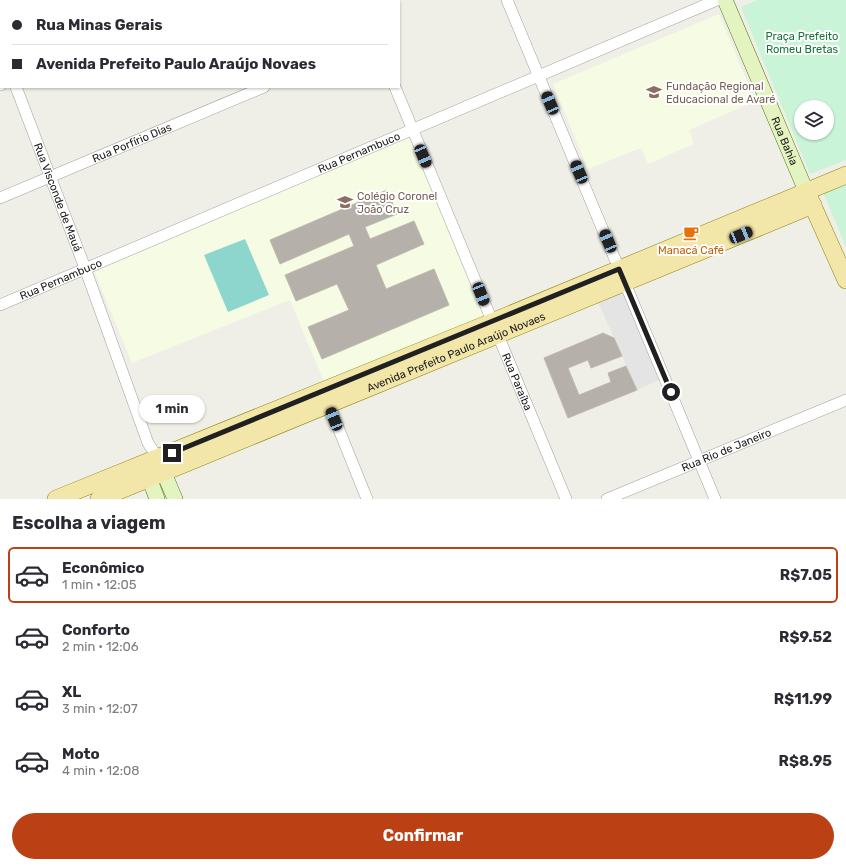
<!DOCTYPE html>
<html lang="pt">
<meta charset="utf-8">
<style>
:root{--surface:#fff;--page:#f2f2f3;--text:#2b2b33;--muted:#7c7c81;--line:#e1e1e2;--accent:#bb4014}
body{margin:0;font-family:Rubik,sans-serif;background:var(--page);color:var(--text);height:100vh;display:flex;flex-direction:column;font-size:15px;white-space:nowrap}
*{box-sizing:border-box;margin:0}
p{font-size:13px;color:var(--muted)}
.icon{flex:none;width:22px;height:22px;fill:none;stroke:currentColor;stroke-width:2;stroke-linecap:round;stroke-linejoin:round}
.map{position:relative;height:499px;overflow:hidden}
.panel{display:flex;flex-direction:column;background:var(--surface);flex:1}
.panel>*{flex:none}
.guide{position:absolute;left:0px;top:0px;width:400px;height:88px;box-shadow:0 1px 3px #0004;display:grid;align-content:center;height:88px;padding:0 12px;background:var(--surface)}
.controls{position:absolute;left:794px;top:100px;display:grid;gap:8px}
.controls a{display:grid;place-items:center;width:40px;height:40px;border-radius:50%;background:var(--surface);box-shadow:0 1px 3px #0004;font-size:20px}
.end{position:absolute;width:18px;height:18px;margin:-9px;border:5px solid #202020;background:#fff;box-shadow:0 0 0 2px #fff}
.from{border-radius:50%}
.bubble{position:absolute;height:28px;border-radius:14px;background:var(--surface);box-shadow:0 1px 3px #0004;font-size:13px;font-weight:700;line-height:28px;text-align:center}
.car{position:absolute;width:12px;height:24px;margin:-12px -6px;border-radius:5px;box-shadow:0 0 3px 1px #0007;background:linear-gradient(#222 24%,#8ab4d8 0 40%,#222 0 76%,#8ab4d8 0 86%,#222 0)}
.guide b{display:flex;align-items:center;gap:14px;height:38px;font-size:15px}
.guide b+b{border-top:1px solid var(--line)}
.guide i{width:10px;height:10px;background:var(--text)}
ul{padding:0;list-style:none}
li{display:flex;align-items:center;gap:12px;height:56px;margin:0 8px 6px;padding:0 4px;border:2px solid transparent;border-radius:6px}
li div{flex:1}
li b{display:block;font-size:15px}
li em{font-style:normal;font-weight:700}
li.selected{border-color:var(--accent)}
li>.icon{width:36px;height:36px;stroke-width:1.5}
h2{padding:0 12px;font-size:18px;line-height:48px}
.primary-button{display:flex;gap:8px;margin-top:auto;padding:8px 12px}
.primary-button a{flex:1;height:46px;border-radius:24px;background:var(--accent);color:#fff;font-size:16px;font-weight:700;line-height:46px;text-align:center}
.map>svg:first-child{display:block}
</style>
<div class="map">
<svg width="846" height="499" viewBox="0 0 846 499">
<rect width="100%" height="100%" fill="#efefe7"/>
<g fill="#f6fce3">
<path d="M719 14 755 101 689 130 694 144 648 164 641 148 588 169 553 84Z"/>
<path d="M409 133 485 317 325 384 290 300 132 363 94 271Z"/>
</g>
<g fill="#c9f4d8" fill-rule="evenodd">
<path d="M0 0H138V1H1V74Z"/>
<path d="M757 0H846V160L810 174 741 7ZM801 107H827V133H801Z"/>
<path d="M846 183V247L823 192Z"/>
</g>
<path fill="#8dd6cd" d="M245 239 269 295 228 312 204 255Z"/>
<path fill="#e4e4e4" d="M625 284 663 378 637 390 596 297Z"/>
<g fill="#b5b1aa" stroke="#c0b9ab">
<path d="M22 0H49L47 1Z"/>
<path d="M387 190 397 214 365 227 370 239 414 221 424 244 376 265 386 289 434 269 449 305 322 359 308 327 349 310 337 284 296 301 285 275 354 246 349 234 280 264 270 240Z"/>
<path d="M603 333 614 338 622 356 591 368 588 360 568 368 579 395 611 382 608 373 626 366 637 390 568 418 544 358Z"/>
</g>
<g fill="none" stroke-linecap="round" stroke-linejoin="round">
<defs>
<g id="street">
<path d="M360 0 361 1"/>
<path d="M507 0 715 499"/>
<path d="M212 1 215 0"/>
<path d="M0 85H1"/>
<path id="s1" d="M16 87 85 268 148 443 158 458"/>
<path id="s2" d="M395 87 566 499"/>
<path id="s3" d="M0 198 264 87"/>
<path id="s4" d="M0 305 717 0"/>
<path d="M327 400 367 499"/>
<path id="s5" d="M607 499 846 400"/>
</g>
<g id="secondary">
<path id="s6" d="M725 0 806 191"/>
<path d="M159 461 175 499"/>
<path d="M145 467 157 499"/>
</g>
<g id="primary">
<path d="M808 195 846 280"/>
<path d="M56 499 492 322 846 175"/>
<path id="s7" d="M99 499 813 205"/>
</g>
</defs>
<use href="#street" stroke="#a1a1a1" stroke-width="12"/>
<use href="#secondary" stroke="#4b6d10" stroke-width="16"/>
<use href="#primary" stroke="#8c840f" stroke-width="18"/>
<use href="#street" stroke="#fff" stroke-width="11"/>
<use href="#secondary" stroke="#e4f4c1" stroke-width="15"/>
<use href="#primary" stroke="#f3e6a9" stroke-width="17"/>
</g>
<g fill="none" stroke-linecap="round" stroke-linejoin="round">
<path stroke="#202020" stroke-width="5" d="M172 453 619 269 671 392"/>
</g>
<defs>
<symbol id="university-bare" viewBox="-9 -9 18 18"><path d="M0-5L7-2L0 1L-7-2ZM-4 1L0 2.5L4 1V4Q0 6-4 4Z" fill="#8d6e63" stroke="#fff" stroke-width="2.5" paint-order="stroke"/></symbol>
<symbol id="school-bare" viewBox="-9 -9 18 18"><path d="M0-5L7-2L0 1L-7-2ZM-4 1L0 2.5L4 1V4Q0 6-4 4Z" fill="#8d6e63" stroke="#fff" stroke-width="2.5" paint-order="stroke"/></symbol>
<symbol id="cafe-bare" viewBox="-9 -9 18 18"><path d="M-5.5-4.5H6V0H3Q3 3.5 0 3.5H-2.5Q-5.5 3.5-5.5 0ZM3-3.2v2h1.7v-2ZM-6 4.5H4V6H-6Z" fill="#e8710a" stroke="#fff" stroke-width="2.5" paint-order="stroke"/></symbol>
</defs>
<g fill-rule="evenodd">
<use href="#university-bare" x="643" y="81" width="22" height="22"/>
<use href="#school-bare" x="334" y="191" width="22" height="22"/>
<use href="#cafe-bare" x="680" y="222" width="22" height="22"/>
</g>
<g text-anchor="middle" stroke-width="4" stroke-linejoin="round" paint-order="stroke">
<g font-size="11" fill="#177437" stroke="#fff">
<text x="802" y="40">Praça Prefeito<tspan x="802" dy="13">Romeu Bretas</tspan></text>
</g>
<g font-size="11" fill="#785e54" stroke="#fff" text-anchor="start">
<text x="666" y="90">Fundação Regional<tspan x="666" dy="13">Educacional de Avaré</tspan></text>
<text x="357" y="200">Colégio Coronel<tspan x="357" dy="13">João Cruz</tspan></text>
</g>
<g font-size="11" fill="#202020" stroke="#fff">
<text dy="4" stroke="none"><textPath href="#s6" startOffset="153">Rua Bahia</textPath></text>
<text dy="4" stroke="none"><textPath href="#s3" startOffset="143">Rua Porfírio Dias</textPath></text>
<text dy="4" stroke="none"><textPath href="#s4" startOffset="390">Rua Pernambuco</textPath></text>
<text dy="4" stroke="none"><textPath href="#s1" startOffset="118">Rua Visconde de Mauá</textPath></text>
<text dy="4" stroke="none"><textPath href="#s4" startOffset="66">Rua Pernambuco</textPath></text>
<text dy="4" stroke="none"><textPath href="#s7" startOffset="386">Avenida Prefeito Paulo Araújo Novaes</textPath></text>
<text dy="4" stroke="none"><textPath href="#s2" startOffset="319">Rua Paraíba</textPath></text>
<text dy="4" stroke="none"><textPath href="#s5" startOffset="129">Rua Rio de Janeiro</textPath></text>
</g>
<g font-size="11" fill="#c56008" stroke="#fff">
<text x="691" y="254">Manacá Café</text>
</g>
</g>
</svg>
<div class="controls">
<a><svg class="icon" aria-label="layers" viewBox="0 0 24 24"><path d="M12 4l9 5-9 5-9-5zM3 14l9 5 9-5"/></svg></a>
</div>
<i class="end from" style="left:671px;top:392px"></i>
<i class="end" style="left:172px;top:453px"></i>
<div class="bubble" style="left:139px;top:395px;width:66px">1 min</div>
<i class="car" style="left:550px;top:103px;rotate:337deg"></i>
<i class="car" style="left:423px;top:156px;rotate:157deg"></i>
<i class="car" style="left:579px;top:172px;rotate:337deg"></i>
<i class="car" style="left:741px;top:235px;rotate:68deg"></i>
<i class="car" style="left:608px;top:241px;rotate:337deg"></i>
<i class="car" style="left:481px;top:294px;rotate:158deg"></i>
<i class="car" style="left:334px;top:419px;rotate:338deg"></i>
<div class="guide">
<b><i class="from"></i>Rua Minas Gerais</b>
<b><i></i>Avenida Prefeito Paulo Araújo Novaes</b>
</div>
</div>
<section class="panel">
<h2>Escolha a viagem</h2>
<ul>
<li class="selected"><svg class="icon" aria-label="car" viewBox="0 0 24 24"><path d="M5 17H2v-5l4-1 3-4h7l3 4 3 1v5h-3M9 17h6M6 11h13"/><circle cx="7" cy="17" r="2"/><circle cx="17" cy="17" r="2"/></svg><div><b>Econômico</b><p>1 min · 12:05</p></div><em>R$7.05</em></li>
<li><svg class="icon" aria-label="car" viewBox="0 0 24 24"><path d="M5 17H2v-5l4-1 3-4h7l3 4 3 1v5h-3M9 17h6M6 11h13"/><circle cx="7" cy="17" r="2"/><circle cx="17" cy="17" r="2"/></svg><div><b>Conforto</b><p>2 min · 12:06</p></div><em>R$9.52</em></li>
<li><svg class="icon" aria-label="car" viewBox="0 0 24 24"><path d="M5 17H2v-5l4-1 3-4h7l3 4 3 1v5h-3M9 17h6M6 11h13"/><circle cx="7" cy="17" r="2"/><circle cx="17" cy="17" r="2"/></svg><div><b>XL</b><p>3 min · 12:07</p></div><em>R$11.99</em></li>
<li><svg class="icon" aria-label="car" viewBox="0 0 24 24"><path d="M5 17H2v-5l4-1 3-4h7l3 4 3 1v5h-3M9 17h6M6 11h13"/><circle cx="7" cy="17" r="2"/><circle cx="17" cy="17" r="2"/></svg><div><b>Moto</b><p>4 min · 12:08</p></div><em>R$8.95</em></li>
</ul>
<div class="primary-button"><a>Confirmar</a></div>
</section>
